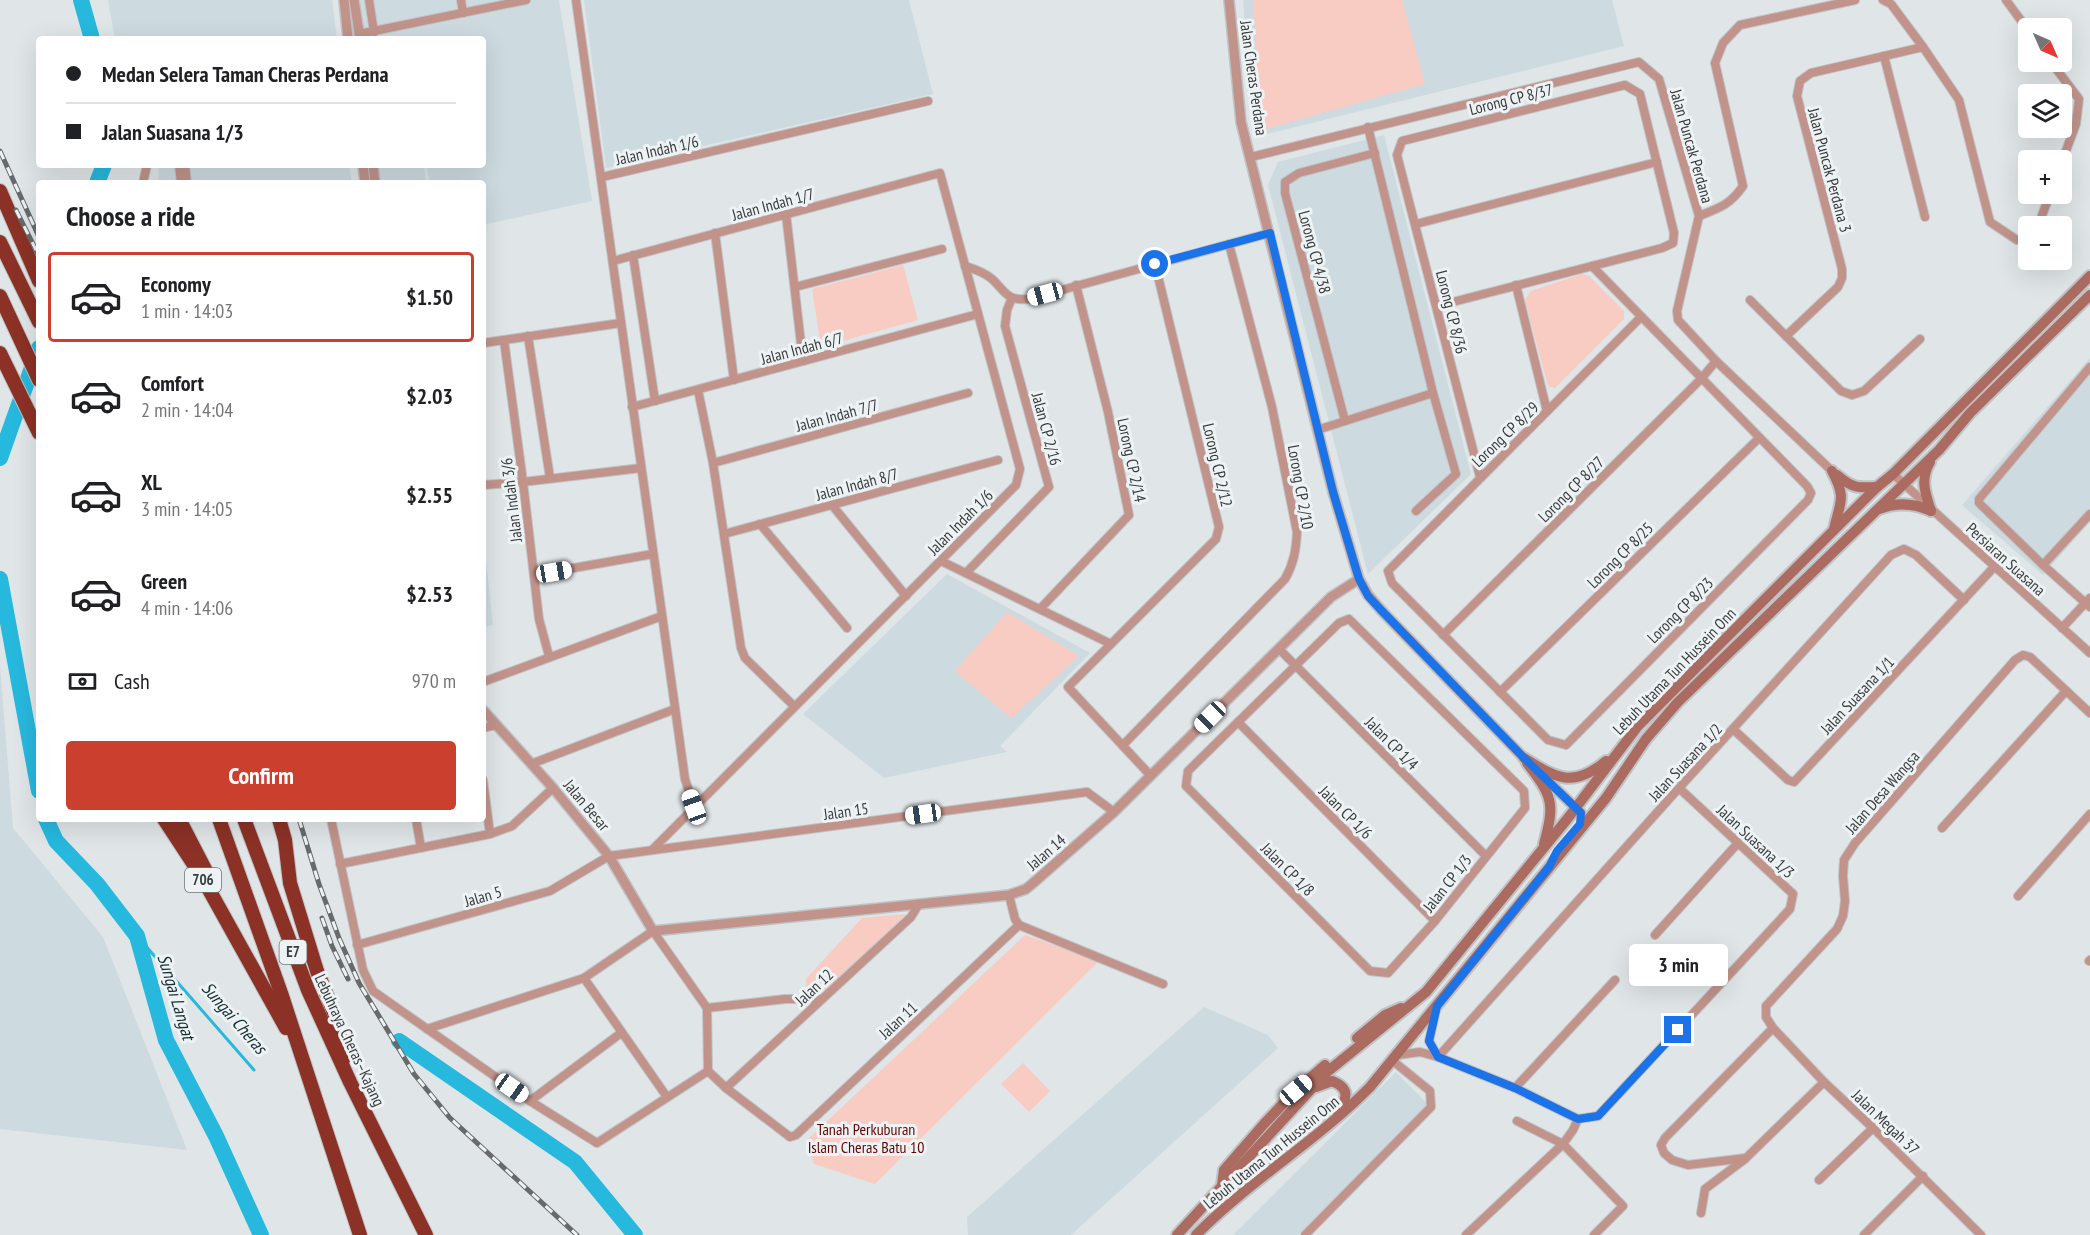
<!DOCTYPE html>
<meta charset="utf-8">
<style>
:root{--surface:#fff;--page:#f2f2f2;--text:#202124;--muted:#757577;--line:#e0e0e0;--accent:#cb3f2f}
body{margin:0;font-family:"PT Sans Narrow",sans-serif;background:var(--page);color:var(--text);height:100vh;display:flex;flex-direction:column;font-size:22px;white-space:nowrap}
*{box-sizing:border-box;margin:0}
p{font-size:20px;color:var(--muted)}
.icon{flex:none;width:33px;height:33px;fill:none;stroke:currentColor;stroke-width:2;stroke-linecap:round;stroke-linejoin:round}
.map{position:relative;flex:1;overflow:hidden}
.panel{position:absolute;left:36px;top:180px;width:450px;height:642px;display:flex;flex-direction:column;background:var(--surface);border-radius:6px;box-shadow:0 6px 24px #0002}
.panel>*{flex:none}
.hud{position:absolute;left:36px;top:36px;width:450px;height:132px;border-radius:6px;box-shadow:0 6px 24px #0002;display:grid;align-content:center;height:132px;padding:0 30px;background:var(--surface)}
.needle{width:39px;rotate:135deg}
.tools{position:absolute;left:2018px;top:18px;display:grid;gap:12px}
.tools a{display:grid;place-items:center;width:54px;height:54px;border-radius:6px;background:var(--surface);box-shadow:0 6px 24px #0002;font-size:30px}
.end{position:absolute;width:27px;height:27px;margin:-14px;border:8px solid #1a73e8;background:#fff;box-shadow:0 0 0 3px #fff}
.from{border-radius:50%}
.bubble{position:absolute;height:42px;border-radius:6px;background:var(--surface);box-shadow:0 6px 24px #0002;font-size:20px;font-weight:700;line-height:42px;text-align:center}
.car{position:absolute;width:18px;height:36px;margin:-18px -9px;border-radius:8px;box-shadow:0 0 4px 2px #0007;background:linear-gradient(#fff 24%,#345 0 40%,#fff 0 76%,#345 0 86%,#fff 0)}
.hud b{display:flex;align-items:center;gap:21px;height:57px;font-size:22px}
.hud b+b{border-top:2px solid var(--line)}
.hud i{width:15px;height:15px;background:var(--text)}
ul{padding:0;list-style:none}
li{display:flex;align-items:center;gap:18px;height:90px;margin:0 12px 9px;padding:0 18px;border:3px solid transparent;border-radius:6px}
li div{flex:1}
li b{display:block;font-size:22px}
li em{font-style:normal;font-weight:700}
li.on{border-color:var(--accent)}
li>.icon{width:54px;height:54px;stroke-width:1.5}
h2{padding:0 30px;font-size:27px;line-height:72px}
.pay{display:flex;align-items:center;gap:15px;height:66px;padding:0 30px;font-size:22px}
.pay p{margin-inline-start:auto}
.cta{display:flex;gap:12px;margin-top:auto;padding:12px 30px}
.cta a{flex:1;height:69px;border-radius:6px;background:var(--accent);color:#fff;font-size:24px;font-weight:700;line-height:69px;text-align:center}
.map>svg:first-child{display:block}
</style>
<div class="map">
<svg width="2090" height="1235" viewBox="0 0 2090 1235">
<rect width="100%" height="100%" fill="#e0e5e7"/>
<g fill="#cddbe0">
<path d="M108 0H332L337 39H115Z"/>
<path d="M360 0H559L592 201 483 225V183H430L426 165H483V39H366Z"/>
<path d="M584 0H909L933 94 606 168Z"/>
<path d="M1243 0H1612L1624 46 1255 137 1250 112Z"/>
<path d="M1384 135 1471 474 1368 574 1268 185 1278 162Z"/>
<path d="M159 165H349L352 183H158Z"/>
<path d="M379 165H424L426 183H381Z"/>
<path d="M2090 358V522L2043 575 1962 505Z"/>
<path d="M483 531 493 625 483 627Z"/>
<path d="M947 574 1090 653 1000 746 1007 752 884 778 803 714Z"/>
<path d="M0 665 13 828 103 937 187 1150 0 1129Z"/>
<path d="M1204 1007 1268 1035 1278 1048 1071 1235H968L967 1217Z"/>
<path d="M1396 1072 1428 1104 1298 1235H1233Z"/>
</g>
<g fill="#f8cbc3">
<path d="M1253 0H1402L1425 84 1262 130Z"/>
<path d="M903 265 918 320 821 347 812 289Z"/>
<path d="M1582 274 1589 276 1624 311V319L1555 388 1548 386 1525 300 1531 291Z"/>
<path d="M1007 612 1079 656 1011 718 955 671Z"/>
<path d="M906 914 826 992 807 993 806 979 862 918Z"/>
<path d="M1025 935 1099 961 875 1184 814 1164 806 1141Z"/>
<path d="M1023 1063 1050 1091 1029 1112 1001 1084Z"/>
</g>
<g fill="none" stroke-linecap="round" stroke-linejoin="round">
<path stroke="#27b8de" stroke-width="3" d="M137 936 254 1070"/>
<g stroke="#27b8de" stroke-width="16">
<path d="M81 0 92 39"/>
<path d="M97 183 104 165"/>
<path d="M0 458 39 348"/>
<path d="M0 579 39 791"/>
<path d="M46 819 56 841 97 884 137 936 166 1040 216 1136 261 1235"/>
<path d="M399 1041 575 1162 635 1235"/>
</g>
<defs>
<g id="minor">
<path d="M369 0 374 32"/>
<path d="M461 0 463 13"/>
<path d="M576 0 685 779 694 807"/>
<path d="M1883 0 1891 4 1923 47 1959 100 1990 222 2017 240 2028 237"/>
<path d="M2006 0 2028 30"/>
<path d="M359 34 526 0"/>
<path d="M1884 56 1925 217"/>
<path d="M2051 62 2079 99 2076 124 2061 164"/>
<path d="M1368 127 1433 393 1456 474 1416 511"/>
<path d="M1251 157 1639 62 1659 79 1699 216 1677 311 1678 320 1716 361 1832 471"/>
<path d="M179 165 181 183"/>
<path d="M185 165 187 183"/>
<path d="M602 177 928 101"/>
<path d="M143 183 147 165"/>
<path d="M786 214 803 361"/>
<path d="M1699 216C1719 208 1730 205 1743 186L1715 63 1723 43 1740 25 1855 0"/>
<path d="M1416 224 1657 162"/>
<path d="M2038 226 2050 194"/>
<path d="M715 233 734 380"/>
<path d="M633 255 655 401"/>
<path d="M613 261 940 173 1020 469 1016 485 652 850"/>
<path d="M965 266C974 269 984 272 992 279 1006 292 1006 301 1029 299L1270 233"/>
<path d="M1592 266 1807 486 1811 493 1808 500 1566 745 1548 740 1392 583 1388 571 1641 317"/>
<path d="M1516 285 1547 411"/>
<path d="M795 287 942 249"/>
<path d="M1750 300 1841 391 1852 395 1864 391 1920 339"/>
<path d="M1437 306 1662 248 1673 243 1674 233 1640 94 1625 85 1402 141 1397 155 1480 477"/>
<path d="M528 336 550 478"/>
<path d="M1786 336 1838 287 1842 278V269L1797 96 1800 81 1811 73 1923 47"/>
<path d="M504 340 523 482 539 619 549 656"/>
<path d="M483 343 621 323"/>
<path d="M2090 367 1979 499V503L2043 565 2090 607"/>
<path d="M698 390 713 463 741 648 745 658 794 706"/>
<path d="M632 407 978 314"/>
<path d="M1345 421 1285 193V182L1299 173 1375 153"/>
<path d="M1317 430 1433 393"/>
<path d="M713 463 968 393"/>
<path d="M1893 474 2090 653"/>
<path d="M483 485 523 482 641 468"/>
<path d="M832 505 906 596"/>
<path d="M760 524 847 628"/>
<path d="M724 534 998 460"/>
<path d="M941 561 1111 644"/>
<path d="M2043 565 2090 514"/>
<path d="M966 573 1049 487 1005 326 1007 310 1012 298"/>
<path d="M534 575 653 554"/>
<path d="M1040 609 1129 515 1108 412 1076 285"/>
<path d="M1349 619 1524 791 1525 808 1435 921 1388 973 1370 971 1186 786 1188 771 1339 623Z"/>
<path d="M2062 628 2090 598"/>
<path d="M1443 635 1701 379 1716 361"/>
<path d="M1279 649 1486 856"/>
<path d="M483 682 662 616"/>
<path d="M1500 692 1759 438"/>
<path d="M1238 722 1435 921"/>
<path d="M483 728 496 725"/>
<path d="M1733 729 1788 780 1794 782 1995 566"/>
<path d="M1123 745 1285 579C1294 563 1296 550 1297 532L1272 407 1229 244"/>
<path d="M531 764 675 709"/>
<path d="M1151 776 1068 687 1216 539 1219 527 1155 264"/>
<path d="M483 780 490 834"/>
<path d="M331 819 363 970 373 991 530 1101 597 1143 708 1071"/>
<path d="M416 819 421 848"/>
<path d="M1942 828 2066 691"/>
<path d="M340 864 490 834 512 826 553 788"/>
<path d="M1009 895 1015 919 1019 925 1163 984"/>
<path d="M2018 896 2090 814"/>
<path d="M1655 935 1738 843"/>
<path d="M357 945 550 891 609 856 1087 792 1114 812"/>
<path d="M2089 961 2090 960"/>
<path d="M584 978 667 1097"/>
<path d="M707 1008 785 999H820"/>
<path d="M1436 1010 1429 1041 1438 1057"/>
<path d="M1773 1028 1665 1138 1661 1145 1664 1153 1672 1160 1688 1165 1746 1158 1824 1082"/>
<path d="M427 1029 584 978 653 931 707 1008 708 1071 726 1088 790 1137 796 1135 1019 925"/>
<path d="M1398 1055 1420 1052 1438 1057 1515 1088 1578 1119"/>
<path d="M1438 1057 1679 788 1891 555 1904 549 1916 555 1964 600"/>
<path d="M726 1088 911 917 919 904"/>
<path d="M1515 1088 1615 980"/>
<path d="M530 1101 621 1033"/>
<path d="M1578 1119 1598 1116 1790 909 1793 894 1679 788"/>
<path d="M1517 1121 1563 1144 1623 1206 1594 1235"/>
<path d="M1819 1180 1873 1128"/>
<path d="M1701 1213 1705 1189 1745 1159"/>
<path d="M1305 1235 1431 1107 1430 1091 1393 1061"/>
<path d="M1466 1235 1563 1144 1573 1130 1578 1119"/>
<path d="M1864 1235 1923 1176"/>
<path d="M1981 1235 1873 1128 1824 1082 1773 1028 1766 1017V1006L1837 929 1843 916 1845 901 1843 876 1844 860 1855 843 2015 660 2023 655 2030 657 2090 713"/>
</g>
<g id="tertiary">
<path d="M344 0 348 39"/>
<path d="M354 0 360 39"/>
<path d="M1229 0 1241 122 1333 492 1359 579 1368 595 1381 610 1524 758 1581 813"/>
<path d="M363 165 365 183"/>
<path d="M373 165 375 183"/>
<path d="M483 710 553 788 609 856 653 931 1009 895 1026 889 1032 884 1114 812 1331 597 1359 579"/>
</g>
<g id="secondary">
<path d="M1930 462C1920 479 1925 493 1931 511"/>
<path d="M1832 471C1847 499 1840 501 1834 529"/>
<path d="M1837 475C1852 488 1857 488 1877 487"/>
<path d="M1879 509C1897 502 1914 503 1931 511"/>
<path d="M1524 758C1556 778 1573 789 1606 761"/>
<path d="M1527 763C1553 797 1555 803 1544 844"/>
<path d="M1357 1038 1385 1015 1401 1008"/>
<path d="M1316 1087 1332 1081C1352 1089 1346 1099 1338 1115"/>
<path d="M1222 1185 1224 1170 1264 1124 1296 1090 1325 1065"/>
<path d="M1177 1235 1327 1072 1426 992 1568 818 1638 726 1877 487 1893 474 2090 276"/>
<path d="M1196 1235C1250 1180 1317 1141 1370 1087L1606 798 1646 739 1678 702 1939 450 1970 413 2090 295"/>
</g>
<g id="motorway">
<path d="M0 191 39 281"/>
<path d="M0 242 39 322"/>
<path d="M0 296 39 380"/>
<path d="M0 353 39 433"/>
<path d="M164 819 202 877 286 1028"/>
<path d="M179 819 208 875"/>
<path d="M219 819 281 993 360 1235"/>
<path d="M244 819 308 990 350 1082 426 1235"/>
<path d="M279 819 285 840 290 883 317 971 337 1020 345 1057"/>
</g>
</defs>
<use href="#minor" stroke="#bfc3c5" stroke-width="10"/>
<use href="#tertiary" stroke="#bfc3c5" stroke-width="12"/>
<use href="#secondary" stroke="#bfc3c5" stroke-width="14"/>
<use href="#motorway" stroke="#bfc3c5" stroke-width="16"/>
<use href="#minor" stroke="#c1938b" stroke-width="8"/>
<use href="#tertiary" stroke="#c1938b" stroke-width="9"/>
<use href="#secondary" stroke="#ac6b60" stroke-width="10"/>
<use href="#motorway" stroke="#8c3126" stroke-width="14"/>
<defs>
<g id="rail">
<path d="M0 151 39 237"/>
<path d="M16 210 39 256"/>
<path d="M299 819 319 884 339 938 359 983 414 1074 450 1118 577 1235"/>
<path d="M322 918 332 946 348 979"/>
</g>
</defs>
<use href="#rail" stroke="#67696a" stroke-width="5"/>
<use href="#rail" stroke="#edf3f5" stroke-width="3" stroke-dasharray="9" stroke-linecap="butt"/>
</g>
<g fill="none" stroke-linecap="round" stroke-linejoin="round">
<path stroke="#1a73e8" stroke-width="8" d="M1155 264 1270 233 1333 492 1359 579 1368 596 1381 610 1524 758 1581 813 1580 824 1557 851 1549 867 1437 1006 1429 1041 1438 1057 1515 1088 1578 1119 1598 1116 1678 1030"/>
</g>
<g text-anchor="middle" stroke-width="6" stroke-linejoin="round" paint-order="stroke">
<g fill="#edf3f5" stroke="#707374" stroke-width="1.5">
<rect x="185" y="868" width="36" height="24" rx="4.5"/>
<rect x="279.5" y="940" width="27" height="24" rx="4.5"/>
</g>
<g font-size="15" font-weight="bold" fill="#3a3c3c">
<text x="203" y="885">706</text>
<text x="293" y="957">E7</text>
</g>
<g font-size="16" fill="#3a3c3c" stroke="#edf3f5">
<text transform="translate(1254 78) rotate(82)" y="6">Jalan Cheras Perdana</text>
<text transform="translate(1511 99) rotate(-14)" y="6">Lorong CP 8/37</text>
<text transform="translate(1692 146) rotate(74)" y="6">Jalan Puncak Perdana</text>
<text transform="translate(657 150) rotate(-13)" y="6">Jalan Indah 1/6</text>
<text transform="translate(1830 170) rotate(75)" y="6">Jalan Puncak Perdana 3</text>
<text transform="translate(773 204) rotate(-15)" y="6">Jalan Indah 1/7</text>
<text transform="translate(1315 252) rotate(75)" y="6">Lorong CP 4/38</text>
<text transform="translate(1452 312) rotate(76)" y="6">Lorong CP 8/36</text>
<text transform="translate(802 348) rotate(-15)" y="6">Jalan Indah 6/7</text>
<text transform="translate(837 415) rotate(-15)" y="6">Jalan Indah 7/7</text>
<text transform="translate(1047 429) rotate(75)" y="6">Jalan CP 2/16</text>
<text transform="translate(1505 434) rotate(-44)" y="6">Lorong CP 8/29</text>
<text transform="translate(1132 460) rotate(78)" y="6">Lorong CP 2/14</text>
<text transform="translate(1218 465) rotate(77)" y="6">Lorong CP 2/12</text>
<text transform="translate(857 484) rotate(-15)" y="6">Jalan Indah 8/7</text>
<text transform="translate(1301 487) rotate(80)" y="6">Lorong CP 2/10</text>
<text transform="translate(1571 489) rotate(-45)" y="6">Lorong CP 8/27</text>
<text transform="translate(511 500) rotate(-97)" y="6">Jalan Indah 3/6</text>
<text transform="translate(960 522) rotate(-45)" y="6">Jalan Indah 1/6</text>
<text transform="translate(1620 555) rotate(-45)" y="6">Lorong CP 8/25</text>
<text transform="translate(2006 559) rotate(42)" y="6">Persiaran Suasana</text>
<text transform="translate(1680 610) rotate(-45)" y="6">Lorong CP 8/23</text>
<text transform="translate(1674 671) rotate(-46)" y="6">Lebuh Utama Tun Hussein Onn</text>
<text transform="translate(1857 695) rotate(-47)" y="6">Jalan Suasana 1/1</text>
<text transform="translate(1392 743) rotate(45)" y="6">Jalan CP 1/4</text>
<text transform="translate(1685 762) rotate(-47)" y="6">Jalan Suasana 1/2</text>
<text transform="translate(1882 792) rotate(-49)" y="6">Jalan Desa Wangsa</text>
<text transform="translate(587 805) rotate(50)" y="6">Jalan Besar</text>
<text transform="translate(846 811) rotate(-8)" y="6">Jalan 15</text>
<text transform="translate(1346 812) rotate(45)" y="6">Jalan CP 1/6</text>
<text transform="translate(1756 841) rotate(43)" y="6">Jalan Suasana 1/3</text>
<text transform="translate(1046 852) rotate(-41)" y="6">Jalan 14</text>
<text transform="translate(1288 869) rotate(45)" y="6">Jalan CP 1/8</text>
<text transform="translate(1447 883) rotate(-52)" y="6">Jalan CP 1/3</text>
<text transform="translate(483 896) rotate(-16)" y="6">Jalan 5</text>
<text transform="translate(814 987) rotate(-43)" y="6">Jalan 12</text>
<text transform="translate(898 1020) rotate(-43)" y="6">Jalan 11</text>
<text transform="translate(350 1040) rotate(65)" y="6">Lebuhraya Cheras–Kajang</text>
<text transform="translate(1886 1122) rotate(44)" y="6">Jalan Megah 37</text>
<text transform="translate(1271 1152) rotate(-39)" y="6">Lebuh Utama Tun Hussein Onn</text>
</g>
<g font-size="16" fill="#630602" stroke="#edf3f5">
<text x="866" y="1135">Tanah Perkuburan<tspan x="866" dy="18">Islam Cheras Batu 10</tspan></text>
</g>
<g font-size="18" font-style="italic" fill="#192f36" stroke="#edf3f5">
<text transform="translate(176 997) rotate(73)" y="6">Sungai Langat</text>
<text transform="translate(234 1018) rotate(49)" y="6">Sungai Cheras</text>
</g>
</g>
</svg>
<div class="tools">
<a><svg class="needle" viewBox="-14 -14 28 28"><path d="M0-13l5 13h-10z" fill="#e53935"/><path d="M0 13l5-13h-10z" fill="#757577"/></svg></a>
<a><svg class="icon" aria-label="layers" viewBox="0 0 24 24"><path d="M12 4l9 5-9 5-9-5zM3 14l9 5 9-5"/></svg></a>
<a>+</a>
<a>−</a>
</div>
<i class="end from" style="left:1155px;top:264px"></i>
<i class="end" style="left:1678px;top:1030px"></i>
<div class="bubble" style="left:1629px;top:944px;width:99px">3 min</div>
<i class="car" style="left:1045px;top:294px;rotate:255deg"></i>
<i class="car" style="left:554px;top:572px;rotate:80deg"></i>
<i class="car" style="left:1210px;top:717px;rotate:225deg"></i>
<i class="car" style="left:694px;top:807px;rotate:340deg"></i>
<i class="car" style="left:923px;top:814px;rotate:262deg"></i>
<i class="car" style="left:512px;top:1088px;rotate:125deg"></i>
<i class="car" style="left:1296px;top:1090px;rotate:50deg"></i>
<div class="hud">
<b><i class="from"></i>Medan Selera Taman Cheras Perdana</b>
<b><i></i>Jalan Suasana 1/3</b>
</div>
<section class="panel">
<h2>Choose a ride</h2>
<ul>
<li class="on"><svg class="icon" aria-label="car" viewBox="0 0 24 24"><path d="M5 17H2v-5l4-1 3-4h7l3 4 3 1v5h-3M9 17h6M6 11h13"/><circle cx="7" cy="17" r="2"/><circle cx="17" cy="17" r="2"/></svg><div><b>Economy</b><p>1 min · 14:03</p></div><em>$1.50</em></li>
<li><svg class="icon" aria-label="car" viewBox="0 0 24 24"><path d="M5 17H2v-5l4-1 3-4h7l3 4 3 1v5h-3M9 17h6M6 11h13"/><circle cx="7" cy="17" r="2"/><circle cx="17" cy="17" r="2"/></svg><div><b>Comfort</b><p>2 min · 14:04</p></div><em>$2.03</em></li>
<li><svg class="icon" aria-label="car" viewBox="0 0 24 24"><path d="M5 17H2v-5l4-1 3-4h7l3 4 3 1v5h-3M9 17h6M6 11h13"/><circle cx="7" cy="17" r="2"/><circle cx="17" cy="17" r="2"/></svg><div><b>XL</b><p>3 min · 14:05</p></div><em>$2.55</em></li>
<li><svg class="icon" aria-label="car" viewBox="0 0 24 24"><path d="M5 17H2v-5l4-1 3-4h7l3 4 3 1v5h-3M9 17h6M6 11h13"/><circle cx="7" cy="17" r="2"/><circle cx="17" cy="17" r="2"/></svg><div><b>Green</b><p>4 min · 14:06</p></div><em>$2.53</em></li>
</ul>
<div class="pay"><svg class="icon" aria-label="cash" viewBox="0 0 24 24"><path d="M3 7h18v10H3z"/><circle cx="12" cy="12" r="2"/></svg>Cash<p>970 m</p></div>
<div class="cta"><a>Confirm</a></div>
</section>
</div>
